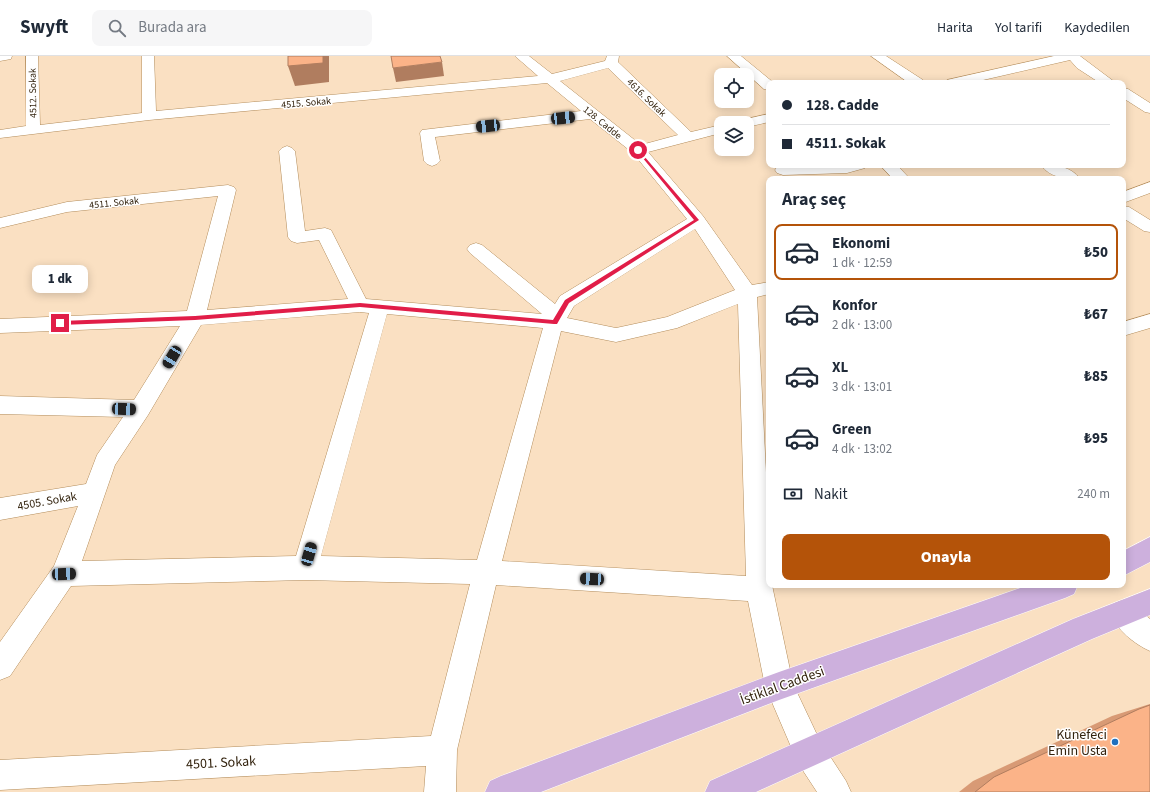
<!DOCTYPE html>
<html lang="tr">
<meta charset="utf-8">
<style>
:root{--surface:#fff;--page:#f6f6f7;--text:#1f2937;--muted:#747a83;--line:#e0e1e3;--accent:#b45309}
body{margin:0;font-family:"Source Sans 3",sans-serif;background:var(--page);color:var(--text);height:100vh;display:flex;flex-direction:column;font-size:15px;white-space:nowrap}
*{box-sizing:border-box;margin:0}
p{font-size:13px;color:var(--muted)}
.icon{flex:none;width:22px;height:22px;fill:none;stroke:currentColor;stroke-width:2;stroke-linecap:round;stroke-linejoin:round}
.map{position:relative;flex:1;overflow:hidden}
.sheet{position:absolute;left:766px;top:120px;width:360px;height:412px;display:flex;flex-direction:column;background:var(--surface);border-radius:8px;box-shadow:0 2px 10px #0003}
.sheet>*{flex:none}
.top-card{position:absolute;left:766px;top:24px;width:360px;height:88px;border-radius:8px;box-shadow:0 2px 10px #0003;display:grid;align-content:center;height:88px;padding:0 16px;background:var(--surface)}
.buttons{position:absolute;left:714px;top:12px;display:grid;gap:8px}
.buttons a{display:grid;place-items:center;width:40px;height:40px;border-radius:8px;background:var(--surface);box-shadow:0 2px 10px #0003;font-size:20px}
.end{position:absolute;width:18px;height:18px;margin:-9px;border:5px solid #e11d48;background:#fff;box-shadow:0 0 0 2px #fff}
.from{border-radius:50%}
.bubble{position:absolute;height:28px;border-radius:8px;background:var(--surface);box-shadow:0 2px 10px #0003;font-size:13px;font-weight:800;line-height:28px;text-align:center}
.car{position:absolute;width:12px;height:24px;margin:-12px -6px;border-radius:5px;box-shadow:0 0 3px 1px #0007;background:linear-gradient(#222 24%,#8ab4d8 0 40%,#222 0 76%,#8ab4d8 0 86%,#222 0)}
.top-card b{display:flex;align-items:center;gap:14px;height:38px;font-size:15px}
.top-card b+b{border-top:1px solid var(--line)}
.top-card i{width:10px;height:10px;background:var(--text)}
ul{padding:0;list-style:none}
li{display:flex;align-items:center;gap:12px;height:56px;margin:0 8px 6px;padding:0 8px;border:2px solid transparent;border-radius:8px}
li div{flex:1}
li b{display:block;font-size:15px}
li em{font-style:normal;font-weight:800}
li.selected{border-color:var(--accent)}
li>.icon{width:36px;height:36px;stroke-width:1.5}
h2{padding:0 16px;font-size:18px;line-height:48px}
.pay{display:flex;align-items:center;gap:10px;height:44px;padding:0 16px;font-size:15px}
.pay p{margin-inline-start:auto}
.button{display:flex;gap:8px;margin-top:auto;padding:8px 16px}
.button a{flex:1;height:46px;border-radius:8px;background:var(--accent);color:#fff;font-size:16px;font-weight:800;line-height:46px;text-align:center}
header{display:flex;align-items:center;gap:24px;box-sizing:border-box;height:56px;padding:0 20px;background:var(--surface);border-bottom:1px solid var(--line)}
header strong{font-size:19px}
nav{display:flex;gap:22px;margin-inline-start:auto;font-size:14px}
.search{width:280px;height:36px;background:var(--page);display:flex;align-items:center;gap:10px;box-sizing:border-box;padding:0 14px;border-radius:8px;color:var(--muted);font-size:15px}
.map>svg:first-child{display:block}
</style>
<header>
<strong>Swyft</strong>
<div class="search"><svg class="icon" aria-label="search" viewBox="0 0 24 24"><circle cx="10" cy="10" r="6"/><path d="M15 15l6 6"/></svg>Burada ara</div>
<nav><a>Harita</a><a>Yol tarifi</a><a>Kaydedilen</a></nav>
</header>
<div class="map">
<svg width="1150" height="736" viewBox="0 0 1150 736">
<rect width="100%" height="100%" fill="#fae0c2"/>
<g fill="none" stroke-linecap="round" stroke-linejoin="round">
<defs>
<g id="minor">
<path d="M0 0H12L11 3 0 5Z"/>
<path d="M26 0H38L40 69 142 57V0H154L156 55 538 20 515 0H529L552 18 605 5 607 0H619L618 6 691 76 721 69V77L648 96 703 160 752 229 769 226V238L757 241 769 475V529H772L793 628 820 685 846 725 851 736H817L798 707 765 630 748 545 496 529 457 694 456 736H424L426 710 0 734V704L431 680 470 528 305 524 71 530 10 620 0 624V586L54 510 78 450 0 464V442L86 428 97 399 123 361 0 358V340L134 344 180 270 0 277V263L187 255 218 140 67 156 0 172V162L67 146 228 129 234 131 236 134 207 254 348 243 319 184 297 187 291 185 288 181 279 95 282 92 287 90 292 92 295 95 305 175 325 172 331 174 366 243 542 258 470 197 467 193 470 189 476 187 482 189 555 248 560 240 687 163 633 97 590 63 435 81 440 105 437 108 432 110 427 108 424 105 420 77 422 74 581 55 547 27 149 64 0 82V74L26 70ZM608 12 678 79 641 89 560 25ZM695 173 735 234 667 261 616 272 567 262 574 250ZM738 248 746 520 502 505 561 275 616 286 677 272ZM360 256 369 257 296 500 82 505 115 409 148 359 201 269ZM387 258 543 272 477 504 321 500Z"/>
<path d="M727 0H741L774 27H769V34L764 33Z"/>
<path d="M871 0H886L923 24 925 27H909Z"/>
<path d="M1054 0H1080L1116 27H1100L1077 12 1070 4 970 27H945L947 24Z"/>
<path d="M1123 32 1128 33 1150 47V57L1145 56 1123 42Z"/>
<path d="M769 58V66L747 71V67H740L742 64Z"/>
<path d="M783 109H867L865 112 847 117 783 119 777 117 775 114 777 111Z"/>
<path d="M880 109H897L910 123H893Z"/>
<path d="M1041 109C1055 109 1071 110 1080 123 1066 123 1050 122 1041 109Z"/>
<path d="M1150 126V137L1123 147V136Z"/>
<path d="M1123 150 1129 151 1150 164V176L1144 175 1123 162Z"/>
<path d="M1150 258V272L1123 280V266Z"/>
<path d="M1123 544 1132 548 1150 563V595C1134 588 1116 573 1110 557L1114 548Z"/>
</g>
<g id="major">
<path d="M1150 481V506L1123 520V495Z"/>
<path d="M1029 529H1078L1074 538 1065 542 779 644 541 736H485L490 725 501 720 779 616Z"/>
<path d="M1150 533V559L1092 583 756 736H705L710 725 1073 563Z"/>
</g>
</defs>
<use href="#minor" stroke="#b38c5a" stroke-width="1"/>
<use href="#major" stroke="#fff" stroke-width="1"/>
<use href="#minor" fill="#fff" fill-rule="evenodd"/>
<use href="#major" fill="#cdb0dd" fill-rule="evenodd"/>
</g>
<path fill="#d89a75" d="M1150 648V736H959L973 725 1112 660Z"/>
<g fill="#b07d5f">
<path d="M323 0H329V26L295 30 288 10Z"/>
<path d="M442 6 444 20 396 26 393 12Z"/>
</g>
<g fill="#fbb388" stroke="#b07d5f">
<path d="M288 0H323V7L288 10Z"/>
<path d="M391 0H440L442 6 393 12Z"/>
<path d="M1150 649V736H975L994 721 1139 653Z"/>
</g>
<path fill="#e11d48" d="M638 93 699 164 569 247 557 268H554L360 251 195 264 60 269 57 267 60 265 195 260 360 247 553 264 565 244 694 164 637 95Z"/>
<circle fill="#1f70bf" stroke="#fff" stroke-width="1.5" cx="1115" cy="686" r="4"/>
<g text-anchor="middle" stroke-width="3" stroke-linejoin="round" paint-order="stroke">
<g font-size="10" fill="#33230e" stroke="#fff">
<text transform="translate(32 37) rotate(-91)" y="4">4512. Sokak</text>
<text transform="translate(647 41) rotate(44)" y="4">4616. Sokak</text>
<text transform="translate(306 46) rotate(-5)" y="4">4515. Sokak</text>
<text transform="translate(603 66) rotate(39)" y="4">128. Cadde</text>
<text transform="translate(114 146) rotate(-6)" y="4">4511. Sokak</text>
</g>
<g font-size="12" fill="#33230e" stroke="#fff">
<text transform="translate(47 445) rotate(-10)" y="4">4505. Sokak</text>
</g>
<g font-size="14" fill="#33230e" stroke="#fff">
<text transform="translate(782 629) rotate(-20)" y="5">İstiklal Caddesi</text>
<text transform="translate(221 706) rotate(-3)" y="5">4501. Sokak</text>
</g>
<g font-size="14" fill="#33230e" stroke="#fff" text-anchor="end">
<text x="1107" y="683">Künefeci<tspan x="1107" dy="16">Emin Usta</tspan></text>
</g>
</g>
</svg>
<div class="buttons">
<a><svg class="icon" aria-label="locate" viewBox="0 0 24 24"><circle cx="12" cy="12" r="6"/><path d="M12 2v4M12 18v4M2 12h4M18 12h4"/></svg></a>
<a><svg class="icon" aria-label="layers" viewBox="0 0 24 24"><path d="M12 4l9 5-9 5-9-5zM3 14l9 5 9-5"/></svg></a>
</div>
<i class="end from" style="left:638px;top:94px"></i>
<i class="end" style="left:60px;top:267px"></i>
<div class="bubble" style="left:32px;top:209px;width:56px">1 dk</div>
<i class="car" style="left:563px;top:62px;rotate:84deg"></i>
<i class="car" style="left:488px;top:70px;rotate:264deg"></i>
<i class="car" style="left:172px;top:301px;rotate:211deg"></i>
<i class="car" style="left:124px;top:353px;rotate:92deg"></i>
<i class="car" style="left:309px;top:498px;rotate:16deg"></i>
<i class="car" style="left:64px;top:518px;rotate:88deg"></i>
<i class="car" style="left:592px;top:523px;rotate:273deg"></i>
<div class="top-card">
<b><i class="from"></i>128. Cadde</b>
<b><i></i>4511. Sokak</b>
</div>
<section class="sheet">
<h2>Araç seç</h2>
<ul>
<li class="selected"><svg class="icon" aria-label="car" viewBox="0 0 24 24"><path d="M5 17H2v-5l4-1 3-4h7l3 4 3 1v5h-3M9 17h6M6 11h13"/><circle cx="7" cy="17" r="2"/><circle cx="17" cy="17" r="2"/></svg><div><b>Ekonomi</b><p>1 dk · 12:59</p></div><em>₺50</em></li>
<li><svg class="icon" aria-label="car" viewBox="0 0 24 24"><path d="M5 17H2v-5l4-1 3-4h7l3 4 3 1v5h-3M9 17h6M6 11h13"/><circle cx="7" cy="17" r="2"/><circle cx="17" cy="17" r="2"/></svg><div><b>Konfor</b><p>2 dk · 13:00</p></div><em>₺67</em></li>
<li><svg class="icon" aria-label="car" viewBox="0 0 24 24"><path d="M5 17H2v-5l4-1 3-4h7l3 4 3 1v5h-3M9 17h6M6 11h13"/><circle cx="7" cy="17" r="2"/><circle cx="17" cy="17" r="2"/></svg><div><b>XL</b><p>3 dk · 13:01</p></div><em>₺85</em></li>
<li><svg class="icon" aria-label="car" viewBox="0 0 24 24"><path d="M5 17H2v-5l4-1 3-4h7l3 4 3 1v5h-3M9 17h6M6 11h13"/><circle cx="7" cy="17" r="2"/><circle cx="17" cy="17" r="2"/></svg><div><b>Green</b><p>4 dk · 13:02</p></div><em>₺95</em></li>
</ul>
<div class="pay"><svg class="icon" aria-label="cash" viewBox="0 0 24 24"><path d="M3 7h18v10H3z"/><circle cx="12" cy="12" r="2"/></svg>Nakit<p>240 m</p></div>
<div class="button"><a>Onayla</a></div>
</section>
</div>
